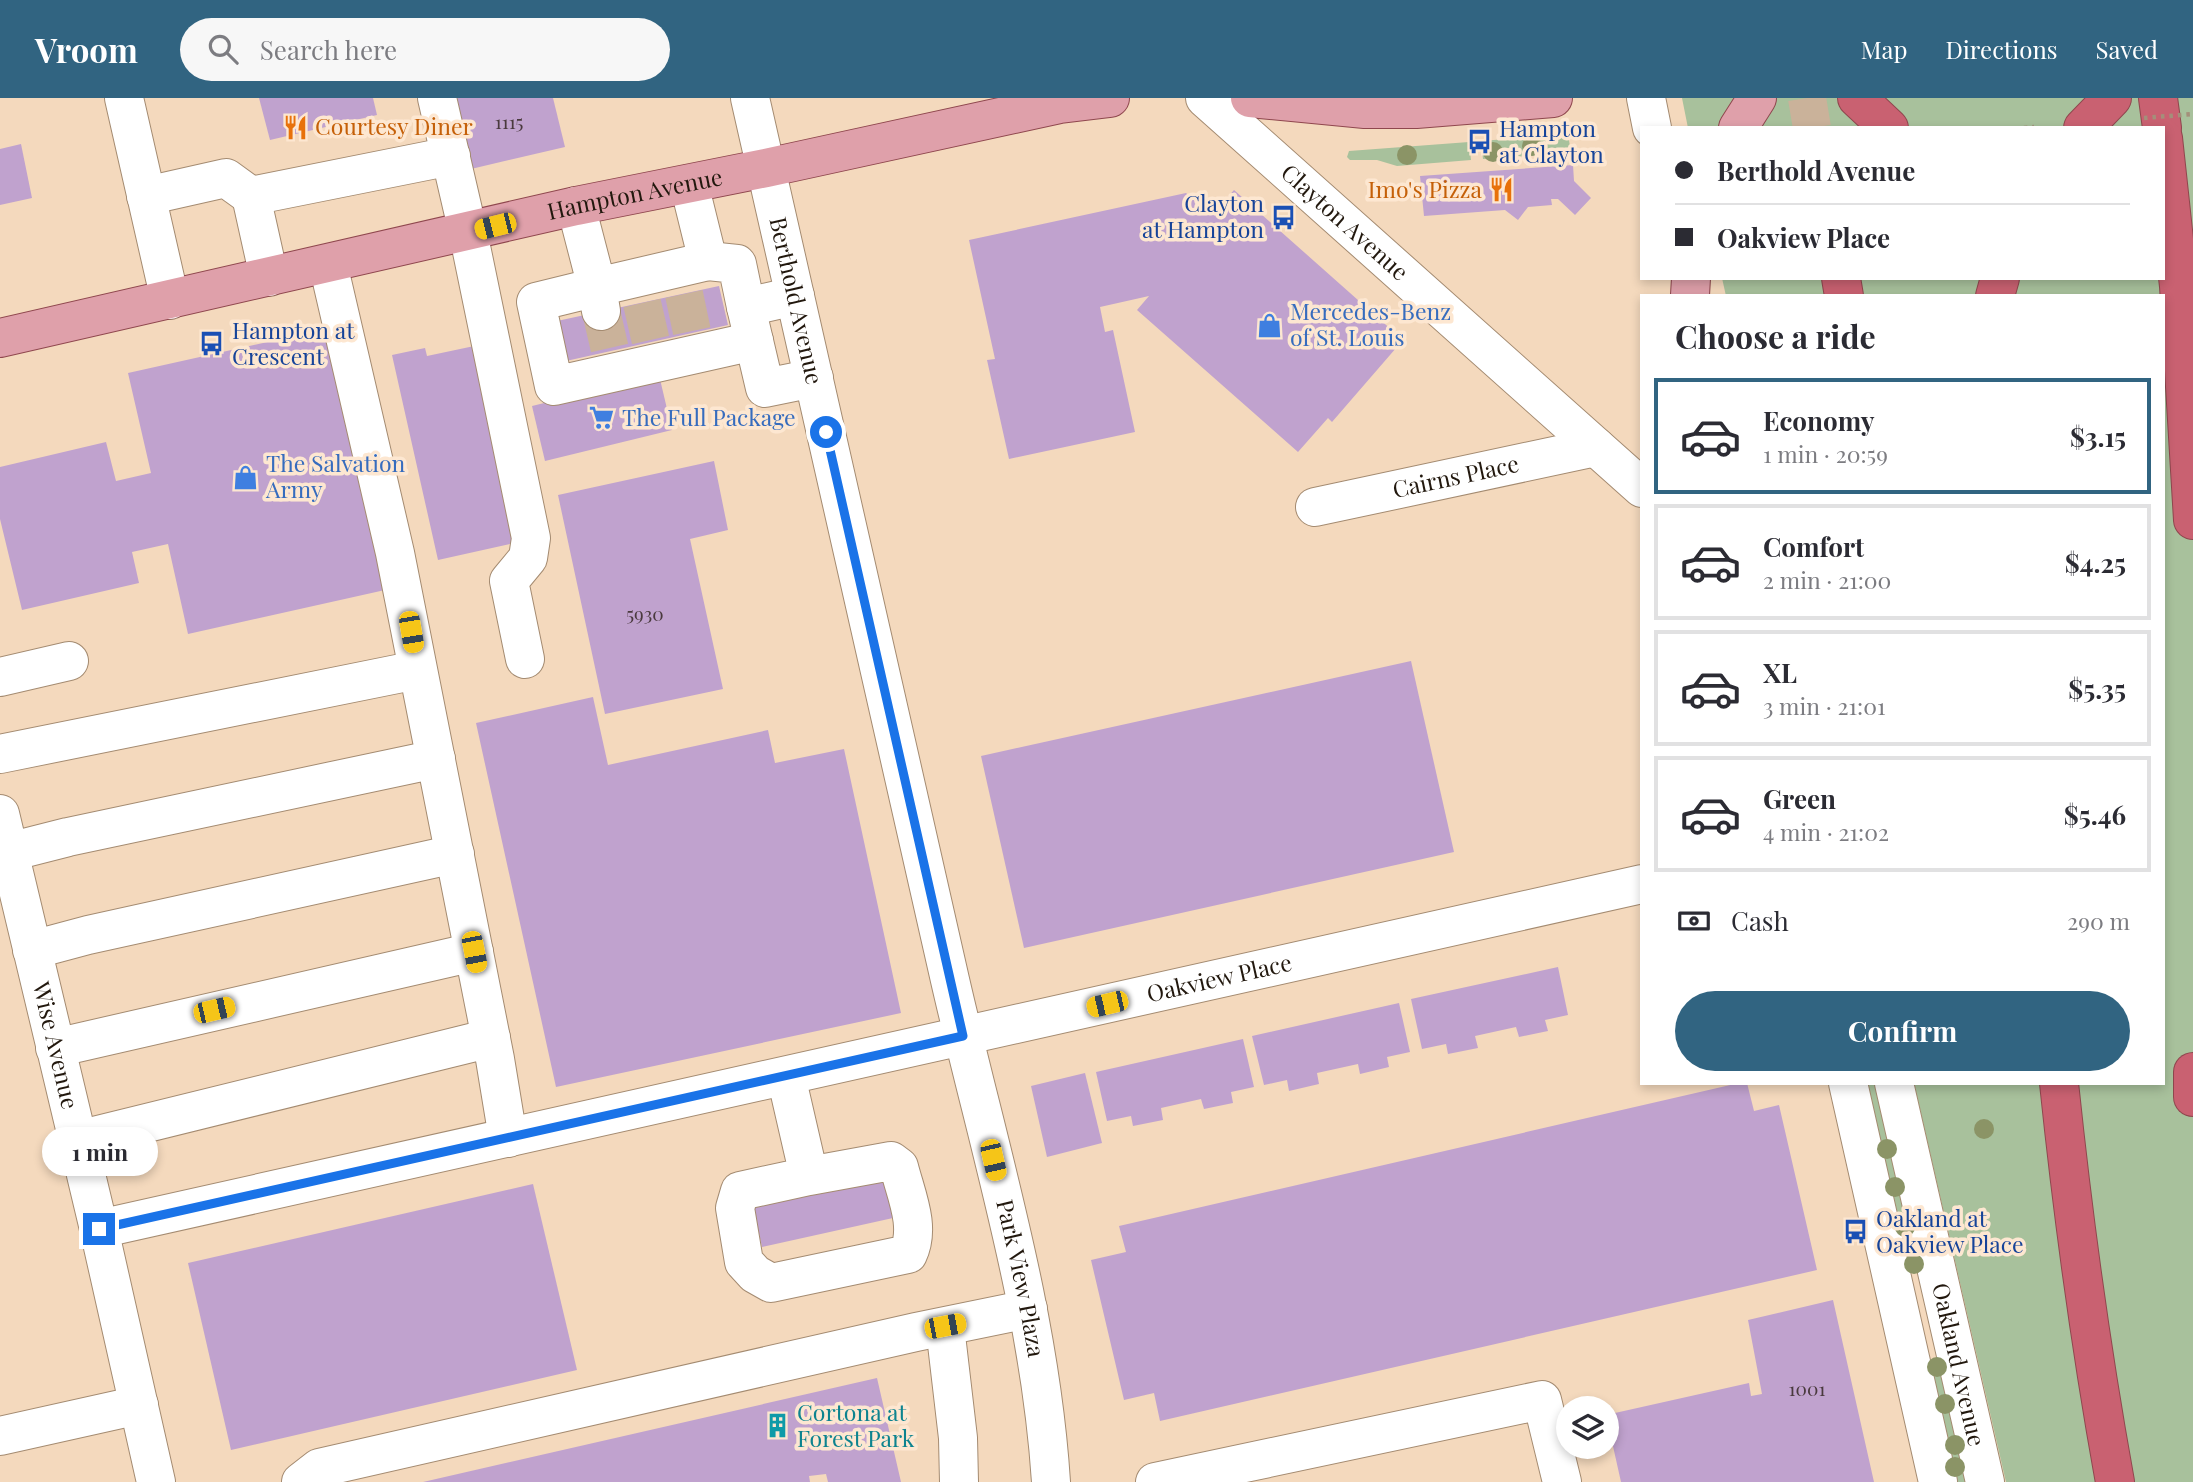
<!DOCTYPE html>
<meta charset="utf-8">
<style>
:root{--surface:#fff;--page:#f7f7f7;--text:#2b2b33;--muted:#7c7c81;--line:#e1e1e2;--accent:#316481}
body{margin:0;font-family:"Playfair Display",serif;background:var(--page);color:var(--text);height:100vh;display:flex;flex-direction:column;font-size:26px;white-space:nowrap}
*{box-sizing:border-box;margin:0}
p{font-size:23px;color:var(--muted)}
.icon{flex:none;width:38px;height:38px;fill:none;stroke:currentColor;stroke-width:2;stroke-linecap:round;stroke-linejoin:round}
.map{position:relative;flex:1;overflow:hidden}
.details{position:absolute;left:1640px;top:196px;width:525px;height:791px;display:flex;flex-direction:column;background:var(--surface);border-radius:0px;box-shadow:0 4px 10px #0003}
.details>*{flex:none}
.guide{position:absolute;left:1640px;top:28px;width:525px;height:154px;border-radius:0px;box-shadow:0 4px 10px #0003;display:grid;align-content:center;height:154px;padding:0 35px;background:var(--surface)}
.tools{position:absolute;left:1556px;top:1298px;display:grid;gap:14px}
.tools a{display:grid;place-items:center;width:63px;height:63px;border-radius:50%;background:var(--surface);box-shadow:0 4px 10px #0003;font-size:35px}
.end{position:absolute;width:32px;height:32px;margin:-16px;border:9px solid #1a73e8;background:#fff;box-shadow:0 0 0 4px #fff}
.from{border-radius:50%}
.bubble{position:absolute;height:49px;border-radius:24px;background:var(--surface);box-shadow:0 4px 10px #0003;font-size:23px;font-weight:700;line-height:49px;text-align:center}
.car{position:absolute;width:21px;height:42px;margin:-21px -10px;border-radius:9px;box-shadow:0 0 5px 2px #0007;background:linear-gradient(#f5c518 24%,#345 0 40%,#f5c518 0 76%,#345 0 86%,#f5c518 0)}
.guide b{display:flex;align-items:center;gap:24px;height:66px;font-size:26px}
.guide b+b{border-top:2px solid var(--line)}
.guide i{width:18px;height:18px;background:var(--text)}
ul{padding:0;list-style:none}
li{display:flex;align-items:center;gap:21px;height:116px;margin:0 14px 10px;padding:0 21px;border:4px solid var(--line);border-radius:0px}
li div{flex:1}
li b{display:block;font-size:26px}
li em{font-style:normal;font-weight:700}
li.current{border-color:var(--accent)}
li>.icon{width:63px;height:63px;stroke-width:1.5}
h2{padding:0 35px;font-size:32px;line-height:84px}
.pay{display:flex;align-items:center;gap:18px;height:77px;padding:0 35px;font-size:26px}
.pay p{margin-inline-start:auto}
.button{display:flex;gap:14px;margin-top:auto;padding:14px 35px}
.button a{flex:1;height:80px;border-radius:42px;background:var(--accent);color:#fff;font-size:28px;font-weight:700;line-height:80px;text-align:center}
header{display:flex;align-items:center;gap:42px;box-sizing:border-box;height:98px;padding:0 35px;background:var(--accent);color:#fff}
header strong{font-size:33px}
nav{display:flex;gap:38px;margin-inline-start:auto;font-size:24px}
.search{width:490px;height:63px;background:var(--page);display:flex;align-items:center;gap:18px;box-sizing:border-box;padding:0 24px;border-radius:38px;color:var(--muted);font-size:26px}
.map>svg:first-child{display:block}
</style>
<header>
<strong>Vroom</strong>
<div class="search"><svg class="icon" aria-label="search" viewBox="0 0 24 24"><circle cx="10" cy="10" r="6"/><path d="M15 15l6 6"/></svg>Search here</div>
<nav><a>Map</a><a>Directions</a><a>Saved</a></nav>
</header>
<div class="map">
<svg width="2193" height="1384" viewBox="0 0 2193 1384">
<rect width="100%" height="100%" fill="#f4d9bd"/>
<g fill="#a8c19c">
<path d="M1682 0H2193V1384H2006L1914 985H2163V198H1726L1722 180H2163V30H1688Z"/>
<path d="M1568 36 1571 55 1483 61 1481 43Z"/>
<path d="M1469 44 1471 62 1397 68 1377 62H1350L1347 59 1349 53Z"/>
<path d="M1861 985H1880L1923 1170 1905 1175Z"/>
<path d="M1945 1269 1971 1384H1954L1928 1273Z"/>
</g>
<g fill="#c0a2ce">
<path d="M259 0H373L377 17 270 42Z"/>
<path d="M454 0H553L565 49 471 71Z"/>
<path d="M21 46 32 100 0 107V51Z"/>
<path d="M1573 67 1574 83 1591 100 1575 117 1558 101H1551L1552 107 1528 109 1518 122 1505 112 1424 118 1420 78Z"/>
<path d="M1234 92 1403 242 1332 324 1328 320 1298 354 1137 212 1149 198 1100 209 1105 234 1113 232 1135 334 1009 361 987 262 995 261 969 142 1186 95 1212 117Z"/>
<path d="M719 188 728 227 566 263 557 223Z"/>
<path d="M326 231 385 492 188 536 168 446 132 454 139 485 22 512 0 421V369L106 344 116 383 151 375 128 275Z"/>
<path d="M479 247 523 443 438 462 392 257 425 250 427 258Z"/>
<path d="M659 277 672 332 545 363 532 308Z"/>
<path d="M714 363 728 432 690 441 723 591 605 616 558 397Z"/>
<path d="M1411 563 1454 754 1024 850 981 658Z"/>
<path d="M593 599 608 667 768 632 775 665 844 651 901 915 556 989 476 625Z"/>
<path d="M1558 869 1568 917 1545 922 1548 933 1519 939 1516 929 1475 938 1478 950 1448 956 1446 946 1422 951 1411 901Z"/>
<path d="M1399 905 1410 954 1387 959 1389 969 1360 976 1358 966 1317 975 1319 986 1289 993 1287 982 1264 987 1252 938Z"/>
<path d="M1243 941 1254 989 1231 994 1233 1005 1204 1011 1201 1001 1161 1010 1163 1022 1133 1028 1131 1018 1107 1023 1096 974Z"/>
<path d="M1085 975 1102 1045 1047 1059 1031 988Z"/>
<path d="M1739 985H1747L1754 1013 1779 1007 1817 1172 1160 1323 1154 1295 1124 1302 1091 1162 1126 1154 1119 1128Z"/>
<path d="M881 1067 893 1120 762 1149 750 1096Z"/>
<path d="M533 1086 577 1272 231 1352 188 1165Z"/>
<path d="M1833 1202 1874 1384H1621L1606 1317 1749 1285 1751 1298 1762 1296 1748 1222Z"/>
<path d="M877 1280 901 1384H828L826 1376 809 1378 810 1384H423Z"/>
</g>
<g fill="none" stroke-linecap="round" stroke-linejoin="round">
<g stroke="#cab29a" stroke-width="38" stroke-dasharray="38 19" stroke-linecap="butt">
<path d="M684 196 692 234"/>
<path d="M642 205 651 244"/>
<path d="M601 213 610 252"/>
</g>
<path stroke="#cab29a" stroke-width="38" stroke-dasharray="38 19" stroke-linecap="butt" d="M1807 0 1812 30"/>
<defs>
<g id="minor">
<path d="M124 0 170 202"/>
<path d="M437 0 468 134 531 440 528 460 509 483 525 561"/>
<path id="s1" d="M750 0C816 294 884 588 950 882 988 1048 1040 1213 1051 1384"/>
<path id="s2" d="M1205 0 1642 390"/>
<path d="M1646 0 1652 30"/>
<path d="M146 98 226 80 251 98"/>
<path d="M576 108 597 189 708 163 689 86"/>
<path d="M708 163 737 166 746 209"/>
<path d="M328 166 395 455 495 961 508 1040"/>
<path d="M269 179 251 98 451 58"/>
<path d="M795 198 746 209 765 290 814 280"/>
<path d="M601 213 597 189 536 204 554 288 754 243"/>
<path id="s3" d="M1315 409 1596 349"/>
<path d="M0 579 69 563"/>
<path d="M0 656 417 572"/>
<path id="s4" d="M0 716 99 1131 156 1384"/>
<path d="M9 754 68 739 436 661"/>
<path d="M32 852 88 837 455 756"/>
<path d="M55 950 474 854"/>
<path d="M786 978 809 1078 740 1093 735 1110 744 1164 755 1176 771 1185 908 1156C921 1129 906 1097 899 1069L891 1063 809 1078"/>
<path d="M1848 985 1938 1384"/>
<path id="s5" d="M1894 985 1985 1384"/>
<path d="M78 1042 491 940"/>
<path id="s6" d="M99 1131 1642 786"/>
<path d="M945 1229 958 1340 959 1384"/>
<path d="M0 1338 139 1307"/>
<path d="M301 1384 319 1370 916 1234 1028 1211"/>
<path d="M1155 1384 1542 1302 1562 1384"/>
</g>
<g id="major">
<path d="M1250 0 1365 11H1416L1553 0"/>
<path d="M1738 30 1757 0"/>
<path d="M1690 197 1691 180"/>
<path id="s7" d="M0 240 576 108 766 70 1060 6 1110 0"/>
</g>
<g id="highway">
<path d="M1857 0 1889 30"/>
<path d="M2158 0 2162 30"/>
<path d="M2083 30 2112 0"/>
<path d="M2163 40 2179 188 2193 422"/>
<path d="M1841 180 1844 198"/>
<path d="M1995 198 2000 180"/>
<path d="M2193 974V999"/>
<path d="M2059 985C2073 1119 2091 1252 2115 1384"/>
</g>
</defs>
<use href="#minor" stroke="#a48b71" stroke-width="40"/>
<use href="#major" stroke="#8f474e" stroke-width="40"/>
<use href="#highway" stroke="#8f474e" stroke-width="40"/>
<path stroke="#a48f7a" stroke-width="4.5" stroke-dasharray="3.5 5" stroke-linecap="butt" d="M2024 30 2034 29"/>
<use href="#minor" stroke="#fff" stroke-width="38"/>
<use href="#major" stroke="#dfa0aa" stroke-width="38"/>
<use href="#highway" stroke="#c96171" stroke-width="38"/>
<path stroke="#a48f7a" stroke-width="4.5" stroke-dasharray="3.5 5" stroke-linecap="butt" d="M2144 20 2193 16"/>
</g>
<g fill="#8b9466">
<circle cx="1532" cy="48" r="10"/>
<circle cx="1493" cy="54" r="10"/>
<circle cx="1407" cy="57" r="10"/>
<circle cx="1984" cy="1031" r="10"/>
<circle cx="1887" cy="1051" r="10"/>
<circle cx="1895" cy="1089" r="10"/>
<circle cx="1905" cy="1129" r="10"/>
<circle cx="1914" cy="1166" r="10"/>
<circle cx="1937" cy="1269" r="10"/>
<circle cx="1945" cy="1306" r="10"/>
<circle cx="1955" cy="1347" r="10"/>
<circle cx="1955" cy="1369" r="10"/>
</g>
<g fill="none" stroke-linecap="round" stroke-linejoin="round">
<path stroke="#1a73e8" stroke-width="9" d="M99 1131 963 938 826 334"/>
</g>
<defs>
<symbol id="restaurant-bare" viewBox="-9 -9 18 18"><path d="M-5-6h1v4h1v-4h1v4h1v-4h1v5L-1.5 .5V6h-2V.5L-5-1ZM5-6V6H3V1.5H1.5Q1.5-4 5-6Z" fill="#e8710a" stroke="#fde7d1" stroke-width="2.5" paint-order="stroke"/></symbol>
<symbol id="bus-bare" viewBox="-9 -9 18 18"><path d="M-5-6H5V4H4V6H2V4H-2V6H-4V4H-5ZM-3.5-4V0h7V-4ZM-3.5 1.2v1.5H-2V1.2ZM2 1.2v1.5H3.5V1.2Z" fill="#1a4fb4" stroke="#fde7d1" stroke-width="2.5" paint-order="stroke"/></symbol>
<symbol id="shop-bare" viewBox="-9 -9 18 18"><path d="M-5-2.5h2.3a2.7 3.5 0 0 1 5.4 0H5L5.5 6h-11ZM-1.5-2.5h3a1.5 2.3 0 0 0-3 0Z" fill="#3f7fe0" stroke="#fde7d1" stroke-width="2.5" paint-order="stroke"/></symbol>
<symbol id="supermarket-bare" viewBox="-9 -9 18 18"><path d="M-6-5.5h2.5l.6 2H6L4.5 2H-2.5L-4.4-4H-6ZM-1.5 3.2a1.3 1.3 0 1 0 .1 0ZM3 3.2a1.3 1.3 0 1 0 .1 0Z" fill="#3f7fe0" stroke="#fde7d1" stroke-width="2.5" paint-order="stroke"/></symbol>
<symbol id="building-bare" viewBox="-9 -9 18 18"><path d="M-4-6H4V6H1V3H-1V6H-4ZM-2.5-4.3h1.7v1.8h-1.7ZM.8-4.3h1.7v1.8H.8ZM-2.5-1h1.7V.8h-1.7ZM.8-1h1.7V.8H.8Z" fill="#0f9aa8" stroke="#fde7d1" stroke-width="2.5" paint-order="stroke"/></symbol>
</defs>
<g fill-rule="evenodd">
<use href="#restaurant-bare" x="278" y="12" width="35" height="35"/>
<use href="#bus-bare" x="1462" y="26" width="35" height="35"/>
<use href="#restaurant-bare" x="1484" y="74" width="35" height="35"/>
<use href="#bus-bare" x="1266" y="102" width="35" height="35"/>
<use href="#shop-bare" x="1252" y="210" width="35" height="35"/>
<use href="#bus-bare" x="194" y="228" width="35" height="35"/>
<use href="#supermarket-bare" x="584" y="302" width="35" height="35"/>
<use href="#shop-bare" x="228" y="362" width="35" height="35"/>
<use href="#bus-bare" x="1838" y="1116" width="35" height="35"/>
<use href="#building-bare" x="760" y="1310" width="35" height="35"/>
</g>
<g text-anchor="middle" stroke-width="7" stroke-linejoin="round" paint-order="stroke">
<g font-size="19" fill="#4a3a3e">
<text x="509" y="31">1115</text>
<text x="645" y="523">5930</text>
<text x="1807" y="1298">1001</text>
</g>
<g font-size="23" fill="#c56008" stroke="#fde7d1" text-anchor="start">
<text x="315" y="37">Courtesy Diner</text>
<text x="1482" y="100" text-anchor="end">Imo's Pizza</text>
</g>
<g font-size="23" fill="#164399" stroke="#fde7d1" text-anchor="start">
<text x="1499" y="39">Hampton<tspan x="1499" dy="26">at Clayton</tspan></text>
<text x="1264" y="114" text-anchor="end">Clayton<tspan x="1264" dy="26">at Hampton</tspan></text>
<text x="232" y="241">Hampton at<tspan x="232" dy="26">Crescent</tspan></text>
<text x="1876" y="1129">Oakland at<tspan x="1876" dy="26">Oakview Place</tspan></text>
</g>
<g font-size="23" fill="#22180e" stroke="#fde7d1">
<text dy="8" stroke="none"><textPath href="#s7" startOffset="651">Hampton Avenue</textPath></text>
<text dy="8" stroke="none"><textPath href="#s2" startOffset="187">Clayton Avenue</textPath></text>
<text dy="8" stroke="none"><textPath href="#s1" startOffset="208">Berthold Avenue</textPath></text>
<text dy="8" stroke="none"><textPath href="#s3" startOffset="144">Cairns Place</textPath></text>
<text dy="8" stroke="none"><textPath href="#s6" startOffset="1148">Oakview Place</textPath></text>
<text dy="8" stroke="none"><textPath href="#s4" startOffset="238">Wise Avenue</textPath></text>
<text dy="8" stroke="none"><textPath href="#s1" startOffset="1211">Park View Plaza</textPath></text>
<text dy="8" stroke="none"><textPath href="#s5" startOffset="289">Oakland Avenue</textPath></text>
</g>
<g font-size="23" fill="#366cbe" stroke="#fde7d1" text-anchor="start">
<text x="1290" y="222">Mercedes-Benz<tspan x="1290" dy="26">of St. Louis</tspan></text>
<text x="622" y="328">The Full Package</text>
<text x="266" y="374">The Salvation<tspan x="266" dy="26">Army</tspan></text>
</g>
<g font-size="23" fill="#0d838f" stroke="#fde7d1" text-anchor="start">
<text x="797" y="1323">Cortona at<tspan x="797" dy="26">Forest Park</tspan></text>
</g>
</g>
</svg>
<div class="tools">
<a><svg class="icon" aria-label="layers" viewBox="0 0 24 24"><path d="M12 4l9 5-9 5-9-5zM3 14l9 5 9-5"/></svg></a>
</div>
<i class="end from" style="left:826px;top:334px"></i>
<i class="end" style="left:99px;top:1131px"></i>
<div class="bubble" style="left:42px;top:1029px;width:116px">1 min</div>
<i class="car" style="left:495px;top:128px;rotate:256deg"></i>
<i class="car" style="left:411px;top:534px;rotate:170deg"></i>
<i class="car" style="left:474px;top:854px;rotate:169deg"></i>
<i class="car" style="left:1107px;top:906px;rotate:257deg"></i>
<i class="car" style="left:214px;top:912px;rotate:77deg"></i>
<i class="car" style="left:993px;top:1062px;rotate:167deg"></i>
<i class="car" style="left:945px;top:1228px;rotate:79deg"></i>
<div class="guide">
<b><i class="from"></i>Berthold Avenue</b>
<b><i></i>Oakview Place</b>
</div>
<section class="details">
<h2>Choose a ride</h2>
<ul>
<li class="current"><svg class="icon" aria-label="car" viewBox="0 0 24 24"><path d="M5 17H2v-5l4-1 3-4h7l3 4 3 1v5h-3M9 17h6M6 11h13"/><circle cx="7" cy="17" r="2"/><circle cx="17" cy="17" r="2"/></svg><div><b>Economy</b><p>1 min · 20:59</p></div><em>$3.15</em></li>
<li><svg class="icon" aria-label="car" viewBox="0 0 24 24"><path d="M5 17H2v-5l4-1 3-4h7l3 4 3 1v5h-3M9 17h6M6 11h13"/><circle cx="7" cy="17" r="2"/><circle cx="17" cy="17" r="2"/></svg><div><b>Comfort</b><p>2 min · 21:00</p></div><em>$4.25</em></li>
<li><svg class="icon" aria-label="car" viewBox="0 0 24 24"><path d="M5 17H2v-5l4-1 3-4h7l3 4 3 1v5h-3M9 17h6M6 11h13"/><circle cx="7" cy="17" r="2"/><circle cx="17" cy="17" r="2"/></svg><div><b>XL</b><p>3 min · 21:01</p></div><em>$5.35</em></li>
<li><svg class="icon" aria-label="car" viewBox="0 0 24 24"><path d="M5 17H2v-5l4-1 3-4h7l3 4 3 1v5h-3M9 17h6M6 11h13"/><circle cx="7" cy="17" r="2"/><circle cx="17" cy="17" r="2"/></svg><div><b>Green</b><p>4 min · 21:02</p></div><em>$5.46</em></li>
</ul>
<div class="pay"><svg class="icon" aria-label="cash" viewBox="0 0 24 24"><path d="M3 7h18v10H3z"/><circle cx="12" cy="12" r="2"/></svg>Cash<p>290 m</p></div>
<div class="button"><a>Confirm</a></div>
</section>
</div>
